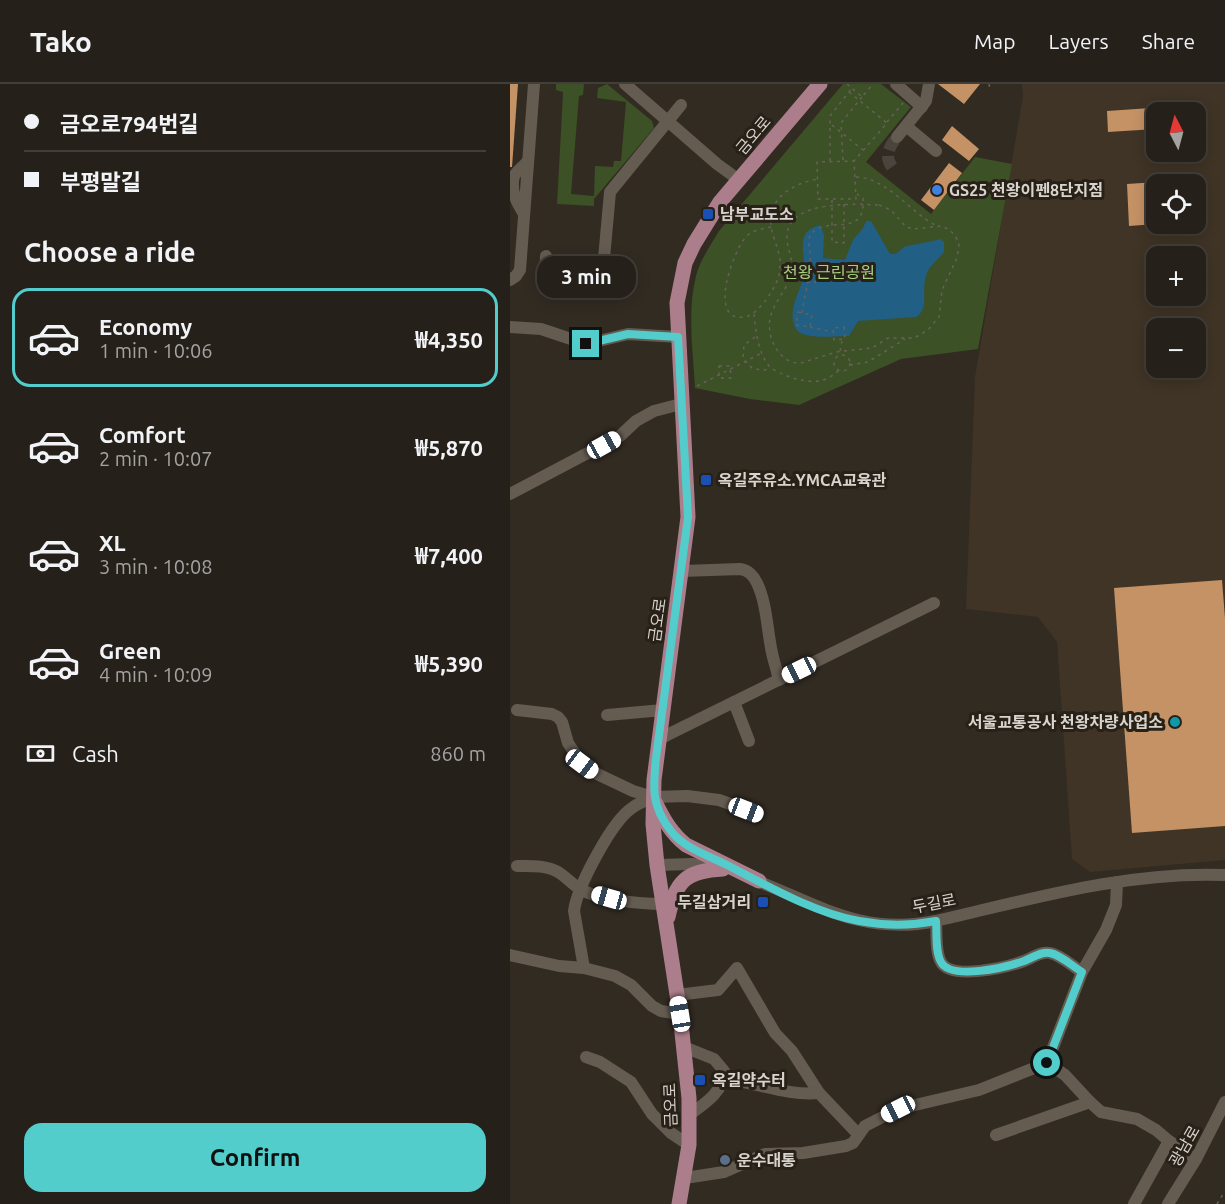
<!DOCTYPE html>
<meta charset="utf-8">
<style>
:root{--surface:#26201a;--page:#2e2823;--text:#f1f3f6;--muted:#a4a3a2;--line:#423e39;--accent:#52cdcc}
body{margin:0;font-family:Ubuntu,"Noto Sans KR",sans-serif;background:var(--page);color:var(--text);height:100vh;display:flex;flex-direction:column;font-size:22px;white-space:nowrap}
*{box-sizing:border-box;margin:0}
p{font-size:20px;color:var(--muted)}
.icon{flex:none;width:33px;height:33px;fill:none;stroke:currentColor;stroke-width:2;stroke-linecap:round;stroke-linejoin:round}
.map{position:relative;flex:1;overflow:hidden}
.sheet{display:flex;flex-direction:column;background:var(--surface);width:510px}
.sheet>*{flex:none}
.top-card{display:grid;align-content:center;height:132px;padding:0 24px;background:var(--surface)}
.needle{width:39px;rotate:354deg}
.fabs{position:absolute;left:636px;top:18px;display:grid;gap:12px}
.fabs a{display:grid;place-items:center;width:60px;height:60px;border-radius:12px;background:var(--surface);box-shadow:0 3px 15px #0003,0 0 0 2px var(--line);font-size:30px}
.end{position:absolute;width:27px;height:27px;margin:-14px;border:8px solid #52cdcc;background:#111;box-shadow:0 0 0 3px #111}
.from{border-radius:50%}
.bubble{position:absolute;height:42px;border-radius:18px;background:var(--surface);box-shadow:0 3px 15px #0003,0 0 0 2px var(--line);font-size:20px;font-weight:700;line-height:42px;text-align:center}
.car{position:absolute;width:18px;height:36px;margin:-18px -9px;border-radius:8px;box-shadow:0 0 4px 2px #0007;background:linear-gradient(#fff 24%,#345 0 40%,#fff 0 76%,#345 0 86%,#fff 0)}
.top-card b{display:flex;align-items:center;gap:21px;height:57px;font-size:22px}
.top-card b+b{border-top:2px solid var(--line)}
.top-card i{width:15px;height:15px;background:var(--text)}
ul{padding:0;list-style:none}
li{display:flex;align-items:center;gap:18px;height:99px;margin:0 12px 9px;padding:0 12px;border:3px solid transparent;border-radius:18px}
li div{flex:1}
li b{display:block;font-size:22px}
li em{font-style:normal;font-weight:700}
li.selected{border-color:var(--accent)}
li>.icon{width:54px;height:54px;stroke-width:1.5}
h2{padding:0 24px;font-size:27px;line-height:72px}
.pay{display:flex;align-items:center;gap:15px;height:66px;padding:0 24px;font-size:22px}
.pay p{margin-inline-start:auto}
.cta{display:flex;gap:12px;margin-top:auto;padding:12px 24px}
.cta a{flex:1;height:69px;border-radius:18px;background:var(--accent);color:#111;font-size:24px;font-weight:700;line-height:69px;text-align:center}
header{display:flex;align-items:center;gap:36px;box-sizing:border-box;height:84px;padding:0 30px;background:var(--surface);border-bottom:2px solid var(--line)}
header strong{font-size:28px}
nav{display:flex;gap:33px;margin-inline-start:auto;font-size:21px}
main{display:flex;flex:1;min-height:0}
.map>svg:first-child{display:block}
</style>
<header>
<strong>Tako</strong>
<nav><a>Map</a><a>Layers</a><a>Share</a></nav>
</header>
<main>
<section class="sheet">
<div class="top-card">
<b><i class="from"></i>금오로794번길</b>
<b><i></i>부평말길</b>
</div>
<h2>Choose a ride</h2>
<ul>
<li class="selected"><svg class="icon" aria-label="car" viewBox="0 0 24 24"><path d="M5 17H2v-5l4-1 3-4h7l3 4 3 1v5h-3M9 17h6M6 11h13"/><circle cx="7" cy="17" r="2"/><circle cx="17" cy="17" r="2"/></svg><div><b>Economy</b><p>1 min · 10:06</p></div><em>₩4,350</em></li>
<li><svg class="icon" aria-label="car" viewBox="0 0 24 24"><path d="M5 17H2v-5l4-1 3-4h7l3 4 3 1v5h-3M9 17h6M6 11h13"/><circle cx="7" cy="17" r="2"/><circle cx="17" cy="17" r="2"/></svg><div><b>Comfort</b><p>2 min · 10:07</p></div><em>₩5,870</em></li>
<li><svg class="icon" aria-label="car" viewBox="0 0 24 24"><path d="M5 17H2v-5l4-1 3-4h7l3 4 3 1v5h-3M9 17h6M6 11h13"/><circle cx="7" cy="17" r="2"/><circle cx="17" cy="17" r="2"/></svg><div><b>XL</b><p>3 min · 10:08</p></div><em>₩7,400</em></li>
<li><svg class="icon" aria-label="car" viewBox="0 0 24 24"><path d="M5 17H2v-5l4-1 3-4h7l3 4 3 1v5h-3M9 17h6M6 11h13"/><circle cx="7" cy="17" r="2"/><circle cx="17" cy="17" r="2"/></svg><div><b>Green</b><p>4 min · 10:09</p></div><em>₩5,390</em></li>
</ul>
<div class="pay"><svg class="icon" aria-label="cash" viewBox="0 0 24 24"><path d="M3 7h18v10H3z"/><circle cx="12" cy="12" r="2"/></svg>Cash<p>860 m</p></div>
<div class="cta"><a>Confirm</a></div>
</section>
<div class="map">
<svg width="715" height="1120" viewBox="0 0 715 1120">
<rect width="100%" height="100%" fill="#322b22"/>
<path fill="#3f3425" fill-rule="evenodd" d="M512 0H715V776L580 788 562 775 547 558 528 533 456 525 465 293 513 12ZM646 28H686V68H646ZM646 100H686V140H646ZM646 172H686V212H646ZM646 244H686V284H646Z"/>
<g fill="#3c5125">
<path d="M46 0H74L73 11 69 12 61 110 84 112 85 82 103 83 104 77H111L116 18 87 14 88 4 97 0 142 37 144 44 84 115V122L47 120 53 10V8L46 6Z"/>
<path d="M333 0H371L401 23 356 78 421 130 465 73 502 80 468 265 391 275 289 321 240 315 185 304C183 267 177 228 186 192 190 176 201 161 209 147Z"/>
</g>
<path fill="#215f85" d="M356 137H361L380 170H386C389 168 391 165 394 163 396 162 424 157 430 155L434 158V168C427 178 417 182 415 196 412 209 419 225 406 233L348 237 339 252C327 252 292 256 286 245 276 228 290 208 294 192 297 179 289 163 295 151 298 145 304 143 310 141L314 151 313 174 335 176 343 156 353 144Z"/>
<g fill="#c59265">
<path d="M0 0H8L2 83H0Z"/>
<path d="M428 0H470L454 20Z"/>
<path d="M670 22 671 28H646V45L598 48 597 27Z"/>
<path d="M442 42 469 65 459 77 432 56Z"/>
<path d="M439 79 452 89 424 126 411 116Z"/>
<path d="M662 97V100H646V140L619 142 617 100Z"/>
<path d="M712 496 715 534V742L622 749 604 504Z"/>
</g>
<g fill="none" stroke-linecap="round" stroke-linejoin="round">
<path stroke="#4b443c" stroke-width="12" stroke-dasharray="12 6" stroke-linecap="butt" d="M382 83C374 72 379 63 387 53"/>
<g stroke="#676159" stroke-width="1.5" stroke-dasharray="3 4.5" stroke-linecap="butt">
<path d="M337 0 352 13 363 0"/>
<path d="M479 0 480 5"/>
<path d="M339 8 377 39 344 77 346 115H308L307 78 344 77"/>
<path d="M377 38 393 19"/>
<path d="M322 41 353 66"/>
<path d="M333 76 331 39 352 13"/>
<path d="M320 77V32L342 4"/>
<path d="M346 93C377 94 399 127 425 141"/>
<path d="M322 116V158L334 159V116"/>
<path d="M369 121 381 126 396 143 403 145 431 142 440 146 446 153 449 161 447 174 432 206 429 233 418 246 404 254H378L362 264 326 268 291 279C268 281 253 248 262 228 267 215 277 205 281 191 285 177 276 165 277 151 279 116 345 120 369 121Z"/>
<path d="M261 143C252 145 242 146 236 153 224 165 196 239 235 233 244 231 250 223 256 216 263 206 270 195 270 182 271 168 263 156 261 142 257 114 284 99 308 95"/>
<path d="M271 186 281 187"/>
<path d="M297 198 305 199 307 186 300 185"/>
<path d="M288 228 302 231 300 243 286 241Z"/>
<path d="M292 229C295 210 301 189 300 170 300 162 296 154 303 148 321 132 356 154 353 114L347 110"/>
<path d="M244 230C245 245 249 272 260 283 263 286 269 288 272 290 292 298 313 303 329 286"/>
<path d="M300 243 322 248"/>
<path d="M334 243 335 255 324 256 323 244Z"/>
<path d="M245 253 234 261 233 275 243 285 255 286 260 283"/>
<path d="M330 267 332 257"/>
<circle cx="332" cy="279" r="8"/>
<path d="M340 281 358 278 395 255"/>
<path d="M209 282H220L221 294H209Z"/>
<path d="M187 302 252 269"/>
<path d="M707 1120 715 1107"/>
</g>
<g stroke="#645b51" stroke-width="12">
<path d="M115 0 207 80 229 96"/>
<path d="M386 0 412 23"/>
<path d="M396 42 426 67"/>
<path d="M387 53 416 17 419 0"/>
<path d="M14 130C7 119 0 107 4 92 7 87 14 82 18 77"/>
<path d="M36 172 34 204 91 208 100 108 171 21"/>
<path d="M0 196 6 192 10 186 24 0"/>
<path d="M0 243 31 245 76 260 118 250 168 253"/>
<path d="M0 410 110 352 126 337 144 327 171 320"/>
<path d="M172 487 230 485C238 486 244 492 247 499 257 520 257 546 262 569 264 578 267 587 269 596"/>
<path d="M224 618 239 657"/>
<path d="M7 626 42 630 48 633 52 638 58 659 72 680 83 688 123 707 143 713 177 712 209 716 248 730"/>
<path d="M97 631 153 626"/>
<path d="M149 655 424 519"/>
<path d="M147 781 182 780 205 783"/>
<path d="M7 782C21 782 36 781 48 788 56 793 62 800 70 805 89 816 131 820 153 820"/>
<path d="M242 795C308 820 351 852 426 837 521 815 617 787 715 791"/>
<path d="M426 837C427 849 425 868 431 878 441 897 497 883 514 877 522 874 531 867 540 869 551 871 562 882 572 888"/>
<path d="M0 871 49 882 74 884 105 892 121 901 142 922 151 927 170 930"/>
<path d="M74 884 64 827C67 803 102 737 122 724 128 719 136 717 143 713"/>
<path d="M167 911 208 906 227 884 265 949 282 967 309 1009 348 1050"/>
<path d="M174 963 204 975 214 987C214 1008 194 1020 179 1031"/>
<path d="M76 973 90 978 121 998 142 1030 161 1049 179 1061"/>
<path d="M537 979 555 991 580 1018 591 1028 627 1035 646 1046 659 1057"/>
<path d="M214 995C246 998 276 1012 309 1009"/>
<path d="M486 1051 580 1018"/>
<path d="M175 1094 214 1088 255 1070 293 1069 336 1062 343 1059 355 1042 388 1025 469 1006 537 979 572 888 596 846 606 821 607 798"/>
<path d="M624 1120 659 1057 686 1075"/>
<path d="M658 1120 686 1075 715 1018"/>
</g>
<g stroke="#ac7e8c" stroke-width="15">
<path d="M145 718C154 736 161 749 176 761L249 797"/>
<path d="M158 833C166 797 175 787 213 785"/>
<path d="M169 1120 179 1061V1014L170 930 147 781 143 740 144 696 178 433 167 219 175 179 184 160 210 118 310 0"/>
</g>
</g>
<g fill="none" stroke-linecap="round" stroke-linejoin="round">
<path stroke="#52cdcc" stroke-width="8" d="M76 260 118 250 168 253 178 433 146 674C143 704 141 722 161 747 174 764 197 771 215 780 256 801 304 829 349 837 376 842 400 842 426 837 427 849 425 868 431 878 441 897 497 883 514 877 522 874 531 867 540 869 551 871 562 882 572 888L537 979"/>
</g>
<circle fill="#3f7fe0" stroke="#282118" stroke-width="2" cx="427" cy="106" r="6"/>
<g fill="#1a4fb4" stroke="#282118" stroke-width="2">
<rect x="192" y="124" width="12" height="12" rx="3"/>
<rect x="190" y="390" width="12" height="12" rx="3"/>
<rect x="247" y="812" width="12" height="12" rx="3"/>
<rect x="184" y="990" width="12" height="12" rx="3"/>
</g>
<circle fill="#0f9aa8" stroke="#282118" stroke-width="2" cx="665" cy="638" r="6"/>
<circle fill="#5c6f8a" stroke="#282118" stroke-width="2" cx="215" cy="1076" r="6"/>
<g text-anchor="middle" stroke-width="6" stroke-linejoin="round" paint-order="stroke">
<g font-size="16" fill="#d8d3cd" stroke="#282118">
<text transform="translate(243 51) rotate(-50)" y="6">금오로</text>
<text transform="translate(147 536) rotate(-82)" y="6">금오로</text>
<text transform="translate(424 819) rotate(-11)" y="6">두길로</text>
<text transform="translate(160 1021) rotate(-92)" y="6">금오로</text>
<text transform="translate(674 1062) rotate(-60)" y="6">광남로</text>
</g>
<g font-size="16" font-weight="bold" fill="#d8d3cd" stroke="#282118" text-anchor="start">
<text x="439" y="112">GS25 천왕이펜8단지점</text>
<text x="210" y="136">남부교도소</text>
<text x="208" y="402">옥길주유소.YMCA교육관</text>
<text x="653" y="644" text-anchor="end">서울교통공사 천왕차량사업소</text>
<text x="241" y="824" text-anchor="end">두길삼거리</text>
<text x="202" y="1002">옥길약수터</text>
<text x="227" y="1082">운수대통</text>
</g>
<g font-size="16" fill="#a8d17f" stroke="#282118">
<text x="319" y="194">천왕 근린공원</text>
</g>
</g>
</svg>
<div class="fabs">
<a><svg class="needle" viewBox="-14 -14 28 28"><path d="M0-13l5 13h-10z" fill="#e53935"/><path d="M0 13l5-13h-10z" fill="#a4a3a2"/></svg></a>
<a><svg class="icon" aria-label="locate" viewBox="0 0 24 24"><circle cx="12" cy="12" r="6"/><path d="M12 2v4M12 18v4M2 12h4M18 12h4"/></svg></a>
<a>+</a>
<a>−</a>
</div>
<i class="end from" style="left:537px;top:979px"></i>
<i class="end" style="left:76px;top:260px"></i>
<div class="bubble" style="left:27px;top:172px;width:99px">3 min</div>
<i class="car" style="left:94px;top:361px;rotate:61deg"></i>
<i class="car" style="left:289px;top:586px;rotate:244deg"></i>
<i class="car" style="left:72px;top:680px;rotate:127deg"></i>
<i class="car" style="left:236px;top:726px;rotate:111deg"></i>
<i class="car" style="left:99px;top:814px;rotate:286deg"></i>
<i class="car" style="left:170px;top:930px;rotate:351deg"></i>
<i class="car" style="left:388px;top:1025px;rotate:243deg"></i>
</div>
</main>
